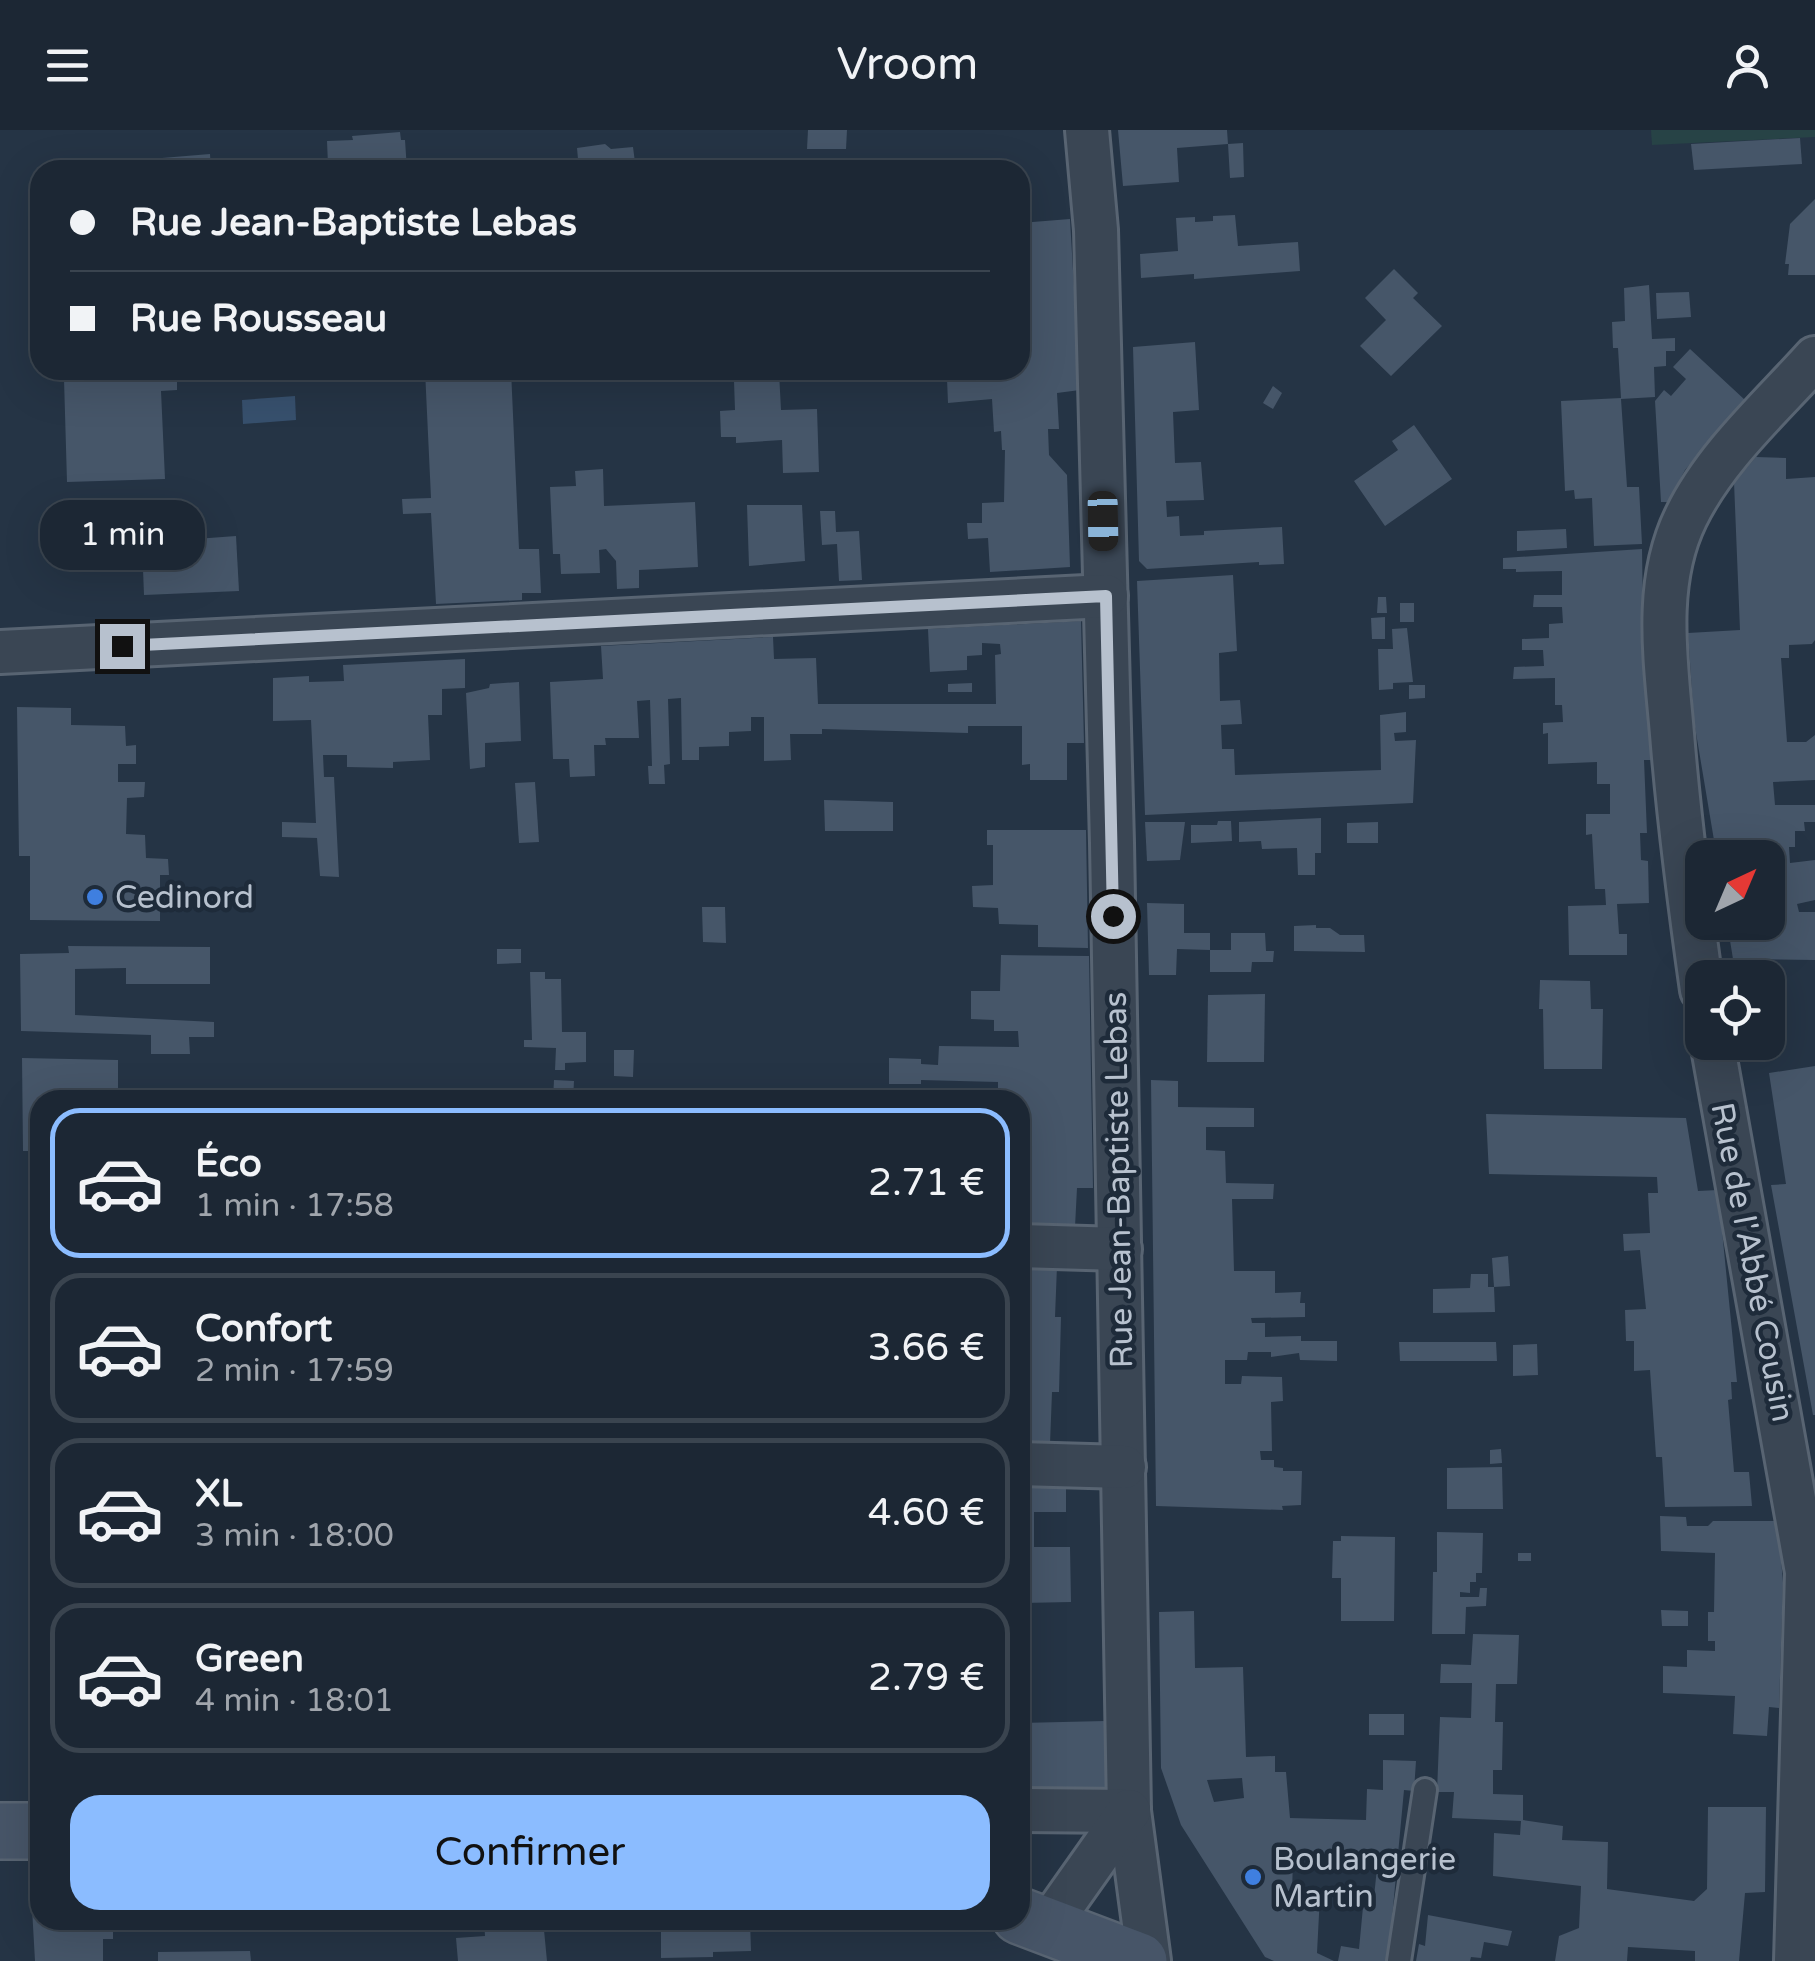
<!DOCTYPE html>
<html lang="fr">
<meta charset="utf-8">
<style>
:root{--surface:#1c2734;--page:#252f3c;--text:#f1f3f6;--muted:#a0a5ac;--line:#3a444f;--accent:#8bbcff}
body{margin:0;font-family:"Varela Round",sans-serif;background:var(--page);color:var(--text);height:100vh;display:flex;flex-direction:column;font-size:38px;white-space:nowrap}
*{box-sizing:border-box;margin:0}
p{font-size:32px;color:var(--muted)}
.icon{flex:none;width:55px;height:55px;fill:none;stroke:currentColor;stroke-width:2;stroke-linecap:round;stroke-linejoin:round}
.map{position:relative;flex:1;overflow:hidden}
.sheet{position:absolute;left:30px;top:960px;width:1000px;height:840px;display:flex;flex-direction:column;background:var(--surface);border-radius:30px;box-shadow:0 10px 40px #0002,0 0 0 2px var(--line)}
.sheet>*{flex:none}
.guide{position:absolute;left:30px;top:30px;width:1000px;height:220px;border-radius:30px;box-shadow:0 10px 40px #0002,0 0 0 2px var(--line);display:grid;align-content:center;height:220px;padding:0 40px;background:var(--surface)}
.needle{width:65px;rotate:44deg}
.fabs{position:absolute;left:1685px;top:710px;display:grid;gap:20px}
.fabs a{display:grid;place-items:center;width:100px;height:100px;border-radius:20px;background:var(--surface);box-shadow:0 10px 40px #0002,0 0 0 2px var(--line);font-size:50px}
.end{position:absolute;width:45px;height:45px;margin:-22px;border:12px solid #b7c1ce;background:#111;box-shadow:0 0 0 5px #111}
.from{border-radius:50%}
.bubble{position:absolute;height:70px;border-radius:30px;background:var(--surface);box-shadow:0 10px 40px #0002,0 0 0 2px var(--line);font-size:32px;font-weight:600;line-height:70px;text-align:center}
.car{position:absolute;width:30px;height:60px;margin:-30px -15px;border-radius:12px;box-shadow:0 0 8px 2px #0007;background:linear-gradient(#222 24%,#8ab4d8 0 40%,#222 0 76%,#8ab4d8 0 86%,#222 0)}
.guide b{display:flex;align-items:center;gap:35px;height:95px;font-size:38px}
.guide b+b{border-top:2px solid var(--line)}
.guide i{width:25px;height:25px;background:var(--text)}
ul{padding:18px 0 0;list-style:none}
li{display:flex;align-items:center;gap:30px;height:150px;margin:0 20px 15px;padding:0 20px;border:5px solid var(--line);border-radius:30px}
li div{flex:1}
li b{display:block;font-size:38px}
li em{font-style:normal;font-weight:600}
li.selected{border-color:var(--accent)}
li>.icon{width:90px;height:90px;stroke-width:1.5}
.button{display:flex;gap:20px;margin-top:auto;padding:20px 40px}
.button a{flex:1;height:115px;border-radius:30px;background:var(--accent);color:#111;font-size:40px;font-weight:600;line-height:115px;text-align:center}
header{display:flex;justify-content:space-between;align-items:center;height:130px;padding:0 40px;background:var(--surface);font-size:45px;font-weight:600}
.map>svg:first-child{display:block}
</style>
<header><svg class="icon" aria-label="menu" viewBox="0 0 24 24"><path d="M4 6h16M4 12h16M4 18h16"/></svg>Vroom<svg class="icon" aria-label="person" viewBox="0 0 24 24"><circle cx="12" cy="8" r="4"/><path d="M4 21q1-7 8-7t8 7"/></svg></header>
<div class="map">
<svg width="1815" height="1831" viewBox="0 0 1815 1831">
<rect width="100%" height="100%" fill="#253445"/>
<path fill="#274346" d="M1651 0H1815V7L1652 15Z"/>
<path fill="#37506d" d="M295 266 296 290 243 294 242 270Z"/>
<g fill="#465669" fill-rule="evenodd">
<path d="M808 0H847L846 19H807Z"/>
<path d="M1118 0H1227L1228 14 1243 13 1244 47 1230 48 1228 14 1177 18 1179 52 1123 56Z"/>
<path d="M400 2 401 10H405L407 40H296V37L328 35 327 11 353 10 352 6Z"/>
<path d="M1800 8 1802 34 1694 40 1691 14Z"/>
<path d="M605 14 611 19 633 17 636 40H579L577 18Z"/>
<path d="M210 24 211 40H151L150 29Z"/>
<path d="M1815 69V145H1788L1789 134H1785L1790 94Z"/>
<path d="M1235 85 1238 116 1298 112 1300 141 1194 149V144L1141 148 1140 124 1178 121 1176 88 1195 87V92L1213 91V86Z"/>
<path d="M1070 89 1080 260 1057 263 1059 299H1048L1049 325 1067 345 1070 437 990 442 988 408 968 409 967 393H982V373L1004 372 1005 320H1002L1001 301 994 302 992 269 948 273 947 249 963 248V252L1007 249V240H1020V93Z"/>
<path d="M1394 139 1418 163 1413 168 1442 196 1391 246 1360 216 1386 190 1365 168Z"/>
<path d="M1649 155 1652 209 1675 208V221H1666V236L1654 237 1655 267 1621 269 1627 357H1639L1642 414 1594 416 1592 368 1575 369 1574 360 1565 361 1561 271 1621 268 1618 218H1613L1612 192 1625 191 1624 158Z"/>
<path d="M1689 162 1691 187 1657 189 1656 163Z"/>
<path d="M1195 212 1199 280 1173 282 1175 333 1201 332 1204 370 1166 371 1167 387 1179 386 1180 406 1204 405V401L1282 397 1284 434 1259 435V432L1147 439 1139 431 1133 217Z"/>
<path d="M1690 219 1745 270 1685 340 1668 372H1661L1655 271 1664 260 1671 266 1686 249 1673 237Z"/>
<path d="M177 240V260L161 261 165 349 67 352 64 249Z"/>
<path d="M425 240H511L519 419H539L541 463H522V470L436 474 431 383 403 384 402 369 431 368Z"/>
<path d="M815 240H828L829 250 816 252Z"/>
<path d="M779 242 781 280 817 279 819 342 783 343 782 310 736 313V307H721L720 281 735 280 734 251 754 250V244Z"/>
<path d="M1273 256 1282 263 1273 279 1263 273Z"/>
<path d="M1414 295 1452 349 1385 396 1354 351 1398 320 1392 311Z"/>
<path d="M1756 327 1786 328V349L1815 347V510L1812 514 1789 515V528H1781L1787 612H1806L1815 605V650L1773 652 1775 675H1815V692H1804L1805 701H1795V717H1789L1790 733 1815 730V770L1797 774 1799 782H1815V830L1733 829 1727 792H1768V728H1717L1694 591 1688 503 1740 500 1734 352Z"/>
<path d="M603 339 604 376 695 372 698 437 639 440V458L617 459 616 431 606 419 599 420 600 443 561 444 560 424H553L550 357 576 356 575 341Z"/>
<path d="M747 375H802L805 431 749 436Z"/>
<path d="M820 381H835L836 402 859 401 862 450 839 451 837 414 822 415Z"/>
<path d="M1566 399 1567 418 1517 421V401Z"/>
<path d="M236 406 239 461 144 465 142 413Z"/>
<path d="M1642 419 1644 544 1656 630H1644L1647 703H1640L1641 730 1648 731 1649 773 1617 774 1619 804H1627V825H1569L1568 776 1606 775 1605 759H1595L1592 704 1586 705V684H1610V654H1597V632L1548 634V603L1543 604V593L1563 592 1562 575H1555V548L1513 549 1514 537 1544 536 1543 520H1522V509L1549 508V494L1563 493 1562 477H1533L1534 465H1562V441L1516 442V439H1503V428Z"/>
<path d="M1233 445 1237 521 1219 523 1220 571 1240 570 1242 594 1221 595 1222 619H1234L1235 645 1381 640 1380 585 1406 582V602L1394 603 1395 611 1416 610 1413 673 1145 685 1137 451Z"/>
<path d="M1378 467H1386L1387 483H1377Z"/>
<rect x="1400" y="473" width="14" height="19"/>
<path d="M1385 487V509H1372L1371 488Z"/>
<path d="M1081 491 1084 613H1067V650H1030V634L1022 635V596H968V603L822 599V604H790L791 630 764 631V587H751V601L729 602V616L699 617V630H682L681 568 668 569 670 634 664 635 665 654H649L648 636H652L650 570 637 571 639 608H605L606 615H594L595 646 570 647 569 629H553L550 552 603 549 601 516 773 507 774 529 816 528 818 574H996L995 525 1001 524 1000 514 982 513V525L967 526V540L930 542 928 499Z"/>
<path d="M1407 498 1413 552 1393 553V559L1379 560 1378 519H1393L1392 499Z"/>
<path d="M465 529V558L442 559V585H428L430 630 393 632V638L347 637V625H323L324 647H334L339 747 320 746 317 708 282 707V692L316 693 311 590 273 591V548L309 546V552L344 551 343 535Z"/>
<path d="M519 552 521 611 485 613V637L470 639 466 563 489 558 490 554Z"/>
<path d="M972 553V562H948V554Z"/>
<path d="M1409 555H1425V568L1409 569Z"/>
<path d="M17 577 71 578V595L125 596 126 616 136 615V634H118V652H145L144 667 127 668 126 704 145 705 146 728 168 729 169 745H160V791L30 790V726H19Z"/>
<path d="M535 652 539 712 519 713 515 653Z"/>
<path d="M824 670 893 672V701H825Z"/>
<path d="M1321 688V723H1315V745H1298L1297 718 1262 719 1261 711 1239 712V692Z"/>
<path d="M1218 691H1231L1232 711 1191 713V695H1217Z"/>
<path d="M1145 692H1185L1180 730 1147 731Z"/>
<path d="M1378 692V713H1347V693Z"/>
<path d="M987 700H1086L1088 818 1038 817V795L999 794 998 778 973 777 972 756 993 755V715H987Z"/>
<path d="M1147 773 1184 774V803H1210V820L1177 819 1176 845H1149Z"/>
<path d="M702 777H725L726 813 703 812Z"/>
<path d="M1316 795V798H1330L1340 805H1364L1365 822 1294 821V796Z"/>
<path d="M1231 803H1265L1266 821H1274L1273 832H1252L1251 842H1210V820H1231Z"/>
<path d="M68 816 210 817V854H126V838L75 839V885L214 892V907H189L190 924H151V905L21 901 20 824 69 823Z"/>
<path d="M497 819H521V833L497 834Z"/>
<path d="M1001 825 1089 826 1093 1058H1077L1075 1097 1020 1094V970H994V966L998 967V952L921 950V954H889V928L921 929V934L938 935 939 916 1019 917 1018 901H994V890L971 889V861H1000Z"/>
<path d="M530 842H545V849H561L562 902H586V932L565 933V940H555L556 918 524 917V910H532Z"/>
<path d="M1540 850 1590 851 1591 879H1603L1602 939H1544L1543 879H1539Z"/>
<path d="M1265 864 1264 932H1207L1208 865Z"/>
<path d="M614 920H634L633 947 614 946Z"/>
<path d="M22 928 118 930V970H40V1070H37L36 1039H28V1021H23Z"/>
<path d="M1815 936V1285H1813L1771 1055 1786 1054 1769 943Z"/>
<path d="M554 950 574 951 573 970H553Z"/>
<path d="M1151 950 1178 951V977L1254 978V997H1206V1020L1225 1021 1226 1053 1274 1054 1273 1069H1232L1234 1141H1275V1163L1301 1162 1300 1173H1305V1187L1251 1188 1252 1193H1265V1207L1301 1206V1211H1337V1231L1300 1230 1299 1223 1271 1227V1222H1248L1247 1230H1225V1254H1241L1242 1246 1282 1247 1283 1271 1271 1272 1272 1321H1260L1261 1330H1274V1337L1283 1338V1341H1302L1301 1375 1282 1376 1283 1380 1156 1376Z"/>
<path d="M1486 984 1686 988 1698 1061 1718 1060 1737 1252H1731L1732 1269 1728 1270 1734 1342H1749L1752 1376 1665 1377 1662 1327H1656L1650 1240 1634 1241V1211H1626L1625 1180 1646 1179 1640 1120 1624 1121 1623 1104 1650 1103 1648 1063H1658L1657 1047 1489 1044Z"/>
<path d="M40 1122V1164L34 1163 33 1123Z"/>
<path d="M1508 1126 1510 1156 1494 1157 1492 1128Z"/>
<path d="M1020 1135 1057 1136 1055 1187H1061L1059 1262H1052L1050 1314 1020 1313Z"/>
<path d="M1471 1144H1488V1157H1494L1495 1182 1433 1183V1159L1470 1158Z"/>
<path d="M1399 1212H1496L1497 1231H1400Z"/>
<path d="M1537 1214 1538 1245 1513 1246V1215Z"/>
<path d="M1501 1319 1502 1333 1490 1334V1320Z"/>
<path d="M1502 1337 1503 1379H1447V1338Z"/>
<path d="M1020 1348 1066 1350V1382H1034V1417H1070L1071 1472 1023 1473Z"/>
<path d="M1660 1386 1686 1387 1687 1396H1708L1713 1391H1778L1783 1453 1779 1578 1769 1577 1767 1606 1733 1604 1735 1566 1663 1563V1536L1687 1537V1520L1715 1521V1511H1708V1482H1714L1715 1423 1661 1421Z"/>
<path d="M1437 1402 1483 1403 1482 1443H1476V1452H1470V1463L1460 1462V1467H1479L1480 1458H1487L1486 1476 1466 1477 1465 1504H1432L1433 1442H1437Z"/>
<path d="M1341 1406 1395 1407 1394 1491H1341V1448H1332L1333 1411H1341Z"/>
<rect x="1518" y="1423" width="13" height="8"/>
<rect x="30" y="1475" width="10" height="23"/>
<path d="M1661 1480 1688 1481V1496H1662Z"/>
<path d="M1194 1481 1195 1538 1243 1537 1246 1627 1275 1626V1642H1286L1290 1688 1366 1690 1367 1659 1383 1660V1630L1416 1631 1414 1661 1404 1660 1388 1831H1338L1341 1816 1359 1819 1363 1777 1345 1776V1766L1374 1767 1378 1728 1293 1727 1292 1765H1320L1317 1823 1334 1831H1274L1265 1827 1181 1695 1161 1638 1159 1482ZM1242 1648 1244 1668 1214 1672 1207 1650Z"/>
<path d="M1473 1504 1519 1505 1517 1554H1496L1495 1592H1503L1502 1640H1493V1664L1523 1665V1690L1563 1696 1562 1710 1608 1712 1607 1759 1694 1771 1707 1759 1708 1677H1766L1765 1762 1745 1763 1739 1831H1695V1821L1628 1817 1627 1831H1555L1559 1806 1579 1798 1581 1756 1493 1746 1494 1703 1520 1705 1521 1691 1452 1688 1454 1662H1437L1440 1587 1471 1588 1472 1553H1440L1441 1534 1471 1535Z"/>
<rect x="1369" y="1584" width="35" height="21"/>
<path d="M31 1588H40V1654L32 1642Z"/>
<path d="M1105 1591 1107 1662 1020 1663V1593Z"/>
<path d="M40 1732V1790H113V1809H103V1831H35L30 1743Z"/>
<path d="M1428 1785 1512 1801 1508 1816 1484 1812 1481 1828 1471 1827 1470 1831H1416L1419 1814 1425 1816Z"/>
<path d="M484 1790H516L517 1802 544 1800 547 1831H458L456 1808 485 1806Z"/>
<path d="M661 1790H750L751 1821 713 1822V1827L661 1828Z"/>
<path d="M250 1821 251 1831H158V1822Z"/>
</g>
<g fill="none" stroke-linecap="round" stroke-linejoin="round">
<defs>
<path id="service" d="M1399 1831 1425 1660"/>
<g id="minor">
<path d="M1087 0 1096 100 1112 713 1129 1681 1149 1831"/>
<path d="M0 522 1106 466"/>
<path d="M1702 860C1690 775 1679 690 1672 604 1666 532 1653 454 1686 387 1715 327 1771 277 1815 228"/>
<path d="M1712 912 1807 1442 1796 1831"/>
<path d="M1020 1116 1120 1119"/>
<path d="M1020 1334 1124 1337"/>
<path d="M1020 1680 1129 1681"/>
<path d="M1047 1797 1129 1681"/>
</g>
<g id="secondary">
<path d="M0 1701H40"/>
<path d="M1020 1786 1139 1831"/>
</g>
</defs>
<use href="#service" stroke="#586472" stroke-width="28"/>
<use href="#minor" stroke="#586472" stroke-width="48"/>
<use href="#secondary" stroke="#586472" stroke-width="60"/>
<use href="#service" stroke="#3a4654" stroke-width="22"/>
<use href="#minor" stroke="#3a4654" stroke-width="42"/>
<use href="#secondary" stroke="#475568" stroke-width="55"/>
</g>
<g fill="none" stroke-linecap="round" stroke-linejoin="round">
<path stroke="#b7c1ce" stroke-width="12" d="M122 516 1106 466 1113 786"/>
</g>
<g fill="#3f7fe0" stroke="#1e2b3a" stroke-width="4">
<circle cx="95" cy="767" r="10"/>
<circle cx="1253" cy="1747" r="10"/>
</g>
<g text-anchor="middle" stroke-width="9" stroke-linejoin="round" paint-order="stroke">
<g font-size="32" fill="#b7c1ce" stroke="#1e2b3a" text-anchor="start">
<text x="115" y="778">Cedinord</text>
<text x="1273" y="1740">Boulangerie<tspan x="1273" dy="37">Martin</tspan></text>
</g>
<g font-size="32" fill="#b7c1ce" stroke="#1e2b3a">
<text transform="translate(1118 1050) rotate(-91)" y="11">Rue Jean-Baptiste Lebas</text>
<text transform="translate(1753 1132) rotate(79)" y="11">Rue de l'Abbé Cousin</text>
</g>
</g>
</svg>
<div class="fabs">
<a><svg class="needle" viewBox="-14 -14 28 28"><path d="M0-13l5 13h-10z" fill="#e53935"/><path d="M0 13l5-13h-10z" fill="#a0a5ac"/></svg></a>
<a><svg class="icon" aria-label="locate" viewBox="0 0 24 24"><circle cx="12" cy="12" r="6"/><path d="M12 2v4M12 18v4M2 12h4M18 12h4"/></svg></a>
</div>
<i class="end from" style="left:1113px;top:786px"></i>
<i class="end" style="left:122px;top:516px"></i>
<div class="bubble" style="left:40px;top:370px;width:165px">1 min</div>
<i class="car" style="left:1103px;top:391px;rotate:179deg"></i>
<div class="guide">
<b><i class="from"></i>Rue Jean-Baptiste Lebas</b>
<b><i></i>Rue Rousseau</b>
</div>
<section class="sheet">
<ul>
<li class="selected"><svg class="icon" aria-label="car" viewBox="0 0 24 24"><path d="M5 17H2v-5l4-1 3-4h7l3 4 3 1v5h-3M9 17h6M6 11h13"/><circle cx="7" cy="17" r="2"/><circle cx="17" cy="17" r="2"/></svg><div><b>Éco</b><p>1 min · 17:58</p></div><em>2.71 €</em></li>
<li><svg class="icon" aria-label="car" viewBox="0 0 24 24"><path d="M5 17H2v-5l4-1 3-4h7l3 4 3 1v5h-3M9 17h6M6 11h13"/><circle cx="7" cy="17" r="2"/><circle cx="17" cy="17" r="2"/></svg><div><b>Confort</b><p>2 min · 17:59</p></div><em>3.66 €</em></li>
<li><svg class="icon" aria-label="car" viewBox="0 0 24 24"><path d="M5 17H2v-5l4-1 3-4h7l3 4 3 1v5h-3M9 17h6M6 11h13"/><circle cx="7" cy="17" r="2"/><circle cx="17" cy="17" r="2"/></svg><div><b>XL</b><p>3 min · 18:00</p></div><em>4.60 €</em></li>
<li><svg class="icon" aria-label="car" viewBox="0 0 24 24"><path d="M5 17H2v-5l4-1 3-4h7l3 4 3 1v5h-3M9 17h6M6 11h13"/><circle cx="7" cy="17" r="2"/><circle cx="17" cy="17" r="2"/></svg><div><b>Green</b><p>4 min · 18:01</p></div><em>2.79 €</em></li>
</ul>
<div class="button"><a>Confirmer</a></div>
</section>
</div>
